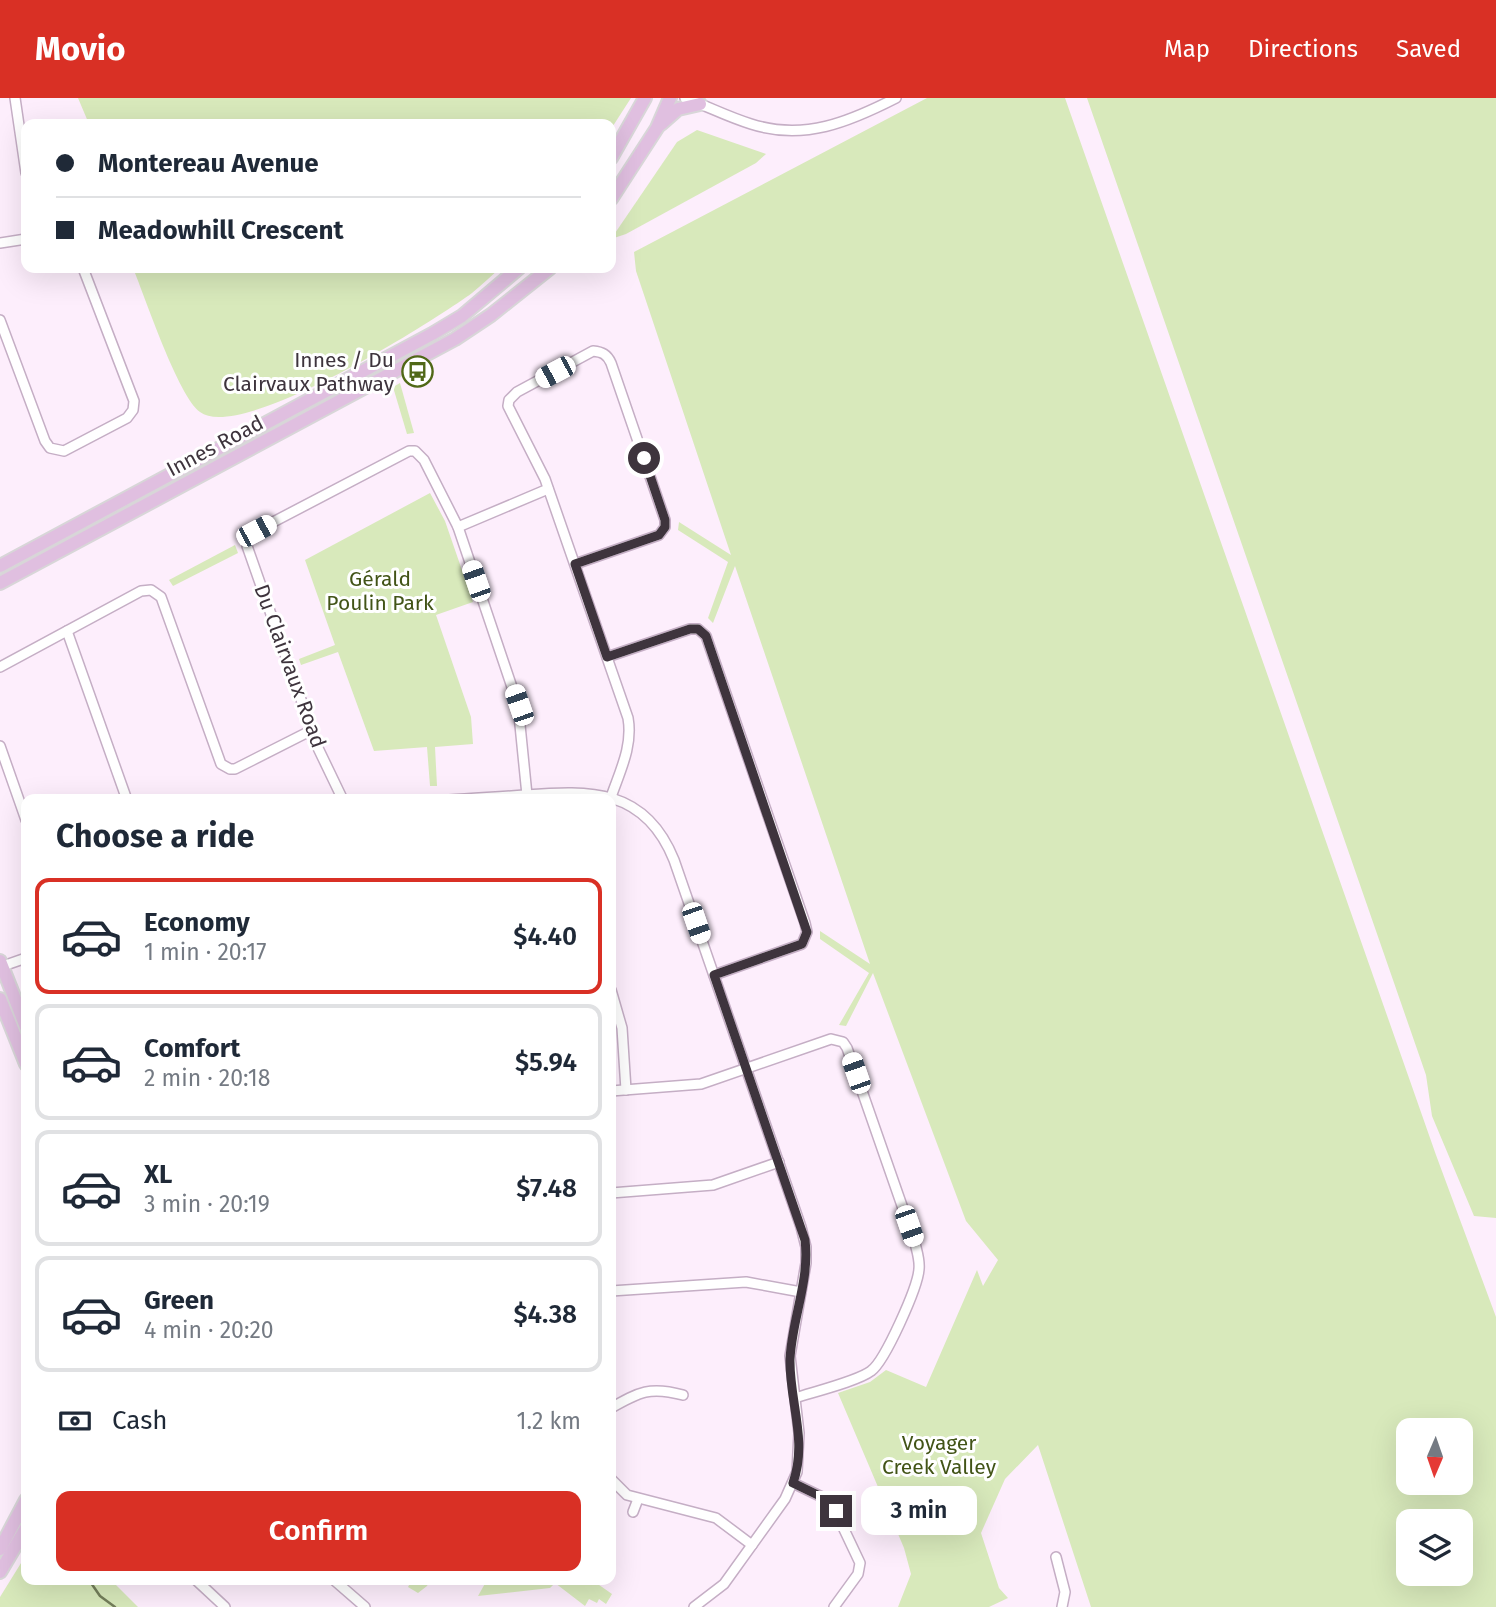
<!DOCTYPE html>
<meta charset="utf-8">
<style>
:root{--surface:#fff;--page:#f6f6f7;--text:#1f2937;--muted:#747a83;--line:#e0e1e3;--accent:#d93025}
body{margin:0;font-family:"Fira Sans",sans-serif;background:var(--page);color:var(--text);height:100vh;display:flex;flex-direction:column;font-size:26px;white-space:nowrap}
*{box-sizing:border-box;margin:0}
p{font-size:23px;color:var(--muted)}
.icon{flex:none;width:38px;height:38px;fill:none;stroke:currentColor;stroke-width:2;stroke-linecap:round;stroke-linejoin:round}
.map{position:relative;flex:1;overflow:hidden}
.drawer{position:absolute;left:21px;top:696px;width:595px;height:791px;display:flex;flex-direction:column;background:var(--surface);border-radius:14px;box-shadow:0 7px 28px #0002}
.drawer>*{flex:none}
.guide{position:absolute;left:21px;top:21px;width:595px;height:154px;border-radius:14px;box-shadow:0 7px 28px #0002;display:grid;align-content:center;height:154px;padding:0 35px;background:var(--surface)}
.needle{width:46px;rotate:182deg}
.fabs{position:absolute;left:1396px;top:1320px;display:grid;gap:14px}
.fabs a{display:grid;place-items:center;width:77px;height:77px;border-radius:14px;background:var(--surface);box-shadow:0 7px 28px #0002;font-size:35px}
.end{position:absolute;width:32px;height:32px;margin:-16px;border:9px solid #3e343d;background:#fff;box-shadow:0 0 0 4px #fff}
.from{border-radius:50%}
.bubble{position:absolute;height:49px;border-radius:14px;background:var(--surface);box-shadow:0 7px 28px #0002;font-size:23px;font-weight:600;line-height:49px;text-align:center}
.car{position:absolute;width:21px;height:42px;margin:-21px -10px;border-radius:9px;box-shadow:0 0 5px 2px #0007;background:linear-gradient(#fff 24%,#345 0 40%,#fff 0 76%,#345 0 86%,#fff 0)}
.guide b{display:flex;align-items:center;gap:24px;height:66px;font-size:26px}
.guide b+b{border-top:2px solid var(--line)}
.guide i{width:18px;height:18px;background:var(--text)}
ul{padding:0;list-style:none}
li{display:flex;align-items:center;gap:21px;height:116px;margin:0 14px 10px;padding:0 21px;border:4px solid var(--line);border-radius:14px}
li div{flex:1}
li b{display:block;font-size:26px}
li em{font-style:normal;font-weight:600}
li.selected{border-color:var(--accent)}
li>.icon{width:63px;height:63px;stroke-width:1.5}
h2{padding:0 35px;font-size:32px;line-height:84px}
.pay{display:flex;align-items:center;gap:18px;height:77px;padding:0 35px;font-size:26px}
.pay p{margin-inline-start:auto}
.button{display:flex;gap:14px;margin-top:auto;padding:14px 35px}
.button a{flex:1;height:80px;border-radius:14px;background:var(--accent);color:#fff;font-size:28px;font-weight:600;line-height:80px;text-align:center}
header{display:flex;align-items:center;gap:42px;box-sizing:border-box;height:98px;padding:0 35px;background:var(--accent);color:#fff}
header strong{font-size:33px}
nav{display:flex;gap:38px;margin-inline-start:auto;font-size:24px}
.map>svg:first-child{display:block}
</style>
<header>
<strong>Movio</strong>
<nav><a>Map</a><a>Directions</a><a>Saved</a></nav>
</header>
<div class="map">
<svg width="1496" height="1509" viewBox="0 0 1496 1509">
<rect width="100%" height="100%" fill="#fdeefc"/>
<g fill="#d8e9bb" fill-rule="evenodd">
<path d="M78 0H631L611 31V26H89Z"/>
<path d="M927 0H1065L1436 1057 1496 1219V1509H1091L1038 1347 1005 1381 981 1435 999 1490 1008 1500 989 1509H898L911 1476 904 1450 838 1295 870 1284 886 1272 926 1289 977 1172 983 1188 998 1162 966 1123 873 875 846 928 839 927 869 875 820 841V833L870 866 735 468 713 525 708 520 728 464 678 432 679 424 731 457 636 173 634 154ZM1409 1332H1461V1384H1409ZM1409 1423H1461V1475H1409Z"/>
<path d="M1087 0H1496V1120L1474 1118 1432 1018 1426 977Z"/>
<path d="M697 32 766 56 756 65 626 136 611 141 677 44Z"/>
<path d="M133 170H500C491 178 482 187 472 195 434 223 241 345 200 314 178 298 145 199 133 170Z"/>
<path d="M400 285 414 335 407 336 393 289Z"/>
<path d="M430 395 445 423 473 504 436 517 471 619 473 646 435 649 437 688H430L427 649 374 653 338 554 301 567 299 561 335 547 305 462Z"/>
<path d="M235 447 238 455 173 488 169 482Z"/>
<path d="M26 1457V1482H111L138 1509H0V1499Z"/>
<path d="M412 1482H430L427 1488 418 1495 408 1489Z"/>
<path d="M487 1482H592L612 1496 606 1506 599 1501 597 1505 589 1501 585 1508 555 1485 550 1490 478 1498Z"/>
</g>
<g fill="none" stroke-linecap="round" stroke-linejoin="round">
<path stroke="#737e5a" stroke-width="2.5" d="M89 1482 100 1498 115 1509"/>
<defs>
<g id="minor">
<path d="M15 0 26 75"/>
<path d="M685 0C707 8 728 19 751 26 804 43 849 24 896 0"/>
<path d="M0 145 26 141"/>
<path d="M0 222 45 343 50 350 64 353 127 320 133 312 134 303 83 170"/>
<path d="M458 429 548 391"/>
<path d="M575 466 659 437 665 429V422L611 265C607 256 602 254 593 253L517 294 509 302 508 308 545 381 628 620C633 648 620 673 611 699"/>
<path d="M67 533 127 702"/>
<path d="M607 559 690 531H698L706 538 805 825 807 834 802 846 714 877"/>
<path d="M0 569 141 493 151 492 161 499 221 666 230 671H235L312 632"/>
<path d="M0 648 26 722"/>
<path d="M343 702 318 650 247 448 250 437 256 433 409 353H415L424 362 458 429 518 607 527 697"/>
<path d="M449 702C474 700 500 699 525 697 590 692 645 690 674 762L801 1129 806 1149V1165L790 1258 799 1335 797 1374 785 1401 724 1486 694 1509"/>
<path d="M0 869 26 860"/>
<path d="M611 892 622 930 626 992"/>
<path d="M611 993 701 986 831 941 843 944 847 950 915 1145C917 1154 920 1162 919 1171 918 1189 885 1263 871 1273 858 1283 813 1294 795 1300"/>
<path d="M611 1095 713 1087 779 1064"/>
<path d="M611 1193 746 1184 801 1194"/>
<path d="M611 1310C639 1294 650 1288 683 1297"/>
<path d="M611 1381 627 1397 716 1420 752 1447"/>
<path d="M793 1385 824 1400 833 1408 860 1465 858 1476 834 1509"/>
<path d="M633 1414 638 1401"/>
<path d="M1056 1459 1065 1494 1062 1509"/>
<path d="M196 1482 225 1509"/>
<path d="M334 1482 365 1509"/>
</g>
<g id="major">
<path d="M661 26 678 11 700 6"/>
<path d="M611 60 645 0"/>
<path d="M611 101 657 30 670 0"/>
<path d="M0 468 432 236 462 218 519 170"/>
<path d="M0 485 455 241 491 217 550 170"/>
<path d="M0 863 26 929"/>
<path d="M0 901 26 966"/>
<path d="M0 1451 26 1402"/>
<path d="M0 1474 26 1430"/>
</g>
</defs>
<use href="#minor" stroke="#c5aec5" stroke-width="12"/>
<use href="#major" stroke="#d8d6d8" stroke-width="16"/>
<use href="#minor" stroke="#fff" stroke-width="9"/>
<use href="#major" stroke="#e0bfe0" stroke-width="12"/>
</g>
<g fill="none" stroke-linecap="round" stroke-linejoin="round">
<path stroke="#3e343d" stroke-width="9" d="M644 360 665 422V429L659 437 575 466 607 559 690 531H698L706 538 807 834 802 846 714 877 805 1142C810 1182 792 1221 790 1261 789 1303 808 1342 793 1385L824 1400 836 1413"/>
</g>
<defs>
<symbol id="bus-ring" viewBox="-11 -11 22 22"><circle r="9.5" fill="#fff" stroke="#506817" stroke-width="1.5"/><path d="M-5-6H5V4H4V6H2V4H-2V6H-4V4H-5ZM-3.5-4V0h7V-4ZM-3.5 1.2v1.5H-2V1.2ZM2 1.2v1.5H3.5V1.2Z" fill="#506817"/></symbol>
</defs>
<g fill-rule="evenodd">
<use href="#bus-ring" x="400" y="256" width="35" height="35"/>
</g>
<g text-anchor="middle" stroke-width="6" stroke-linejoin="round" paint-order="stroke">
<g font-size="21" fill="#3e343d" stroke="#fff" text-anchor="end">
<text x="394" y="269">Innes / Du<tspan x="394" dy="24">Clairvaux Pathway</tspan></text>
</g>
<g font-size="21" fill="#3e343d" stroke="#fff">
<text transform="translate(215 348) rotate(-28)" y="7">Innes Road</text>
<text transform="translate(290 568) rotate(70)" y="7">Du Clairvaux Road</text>
</g>
<g font-size="21" fill="#425417" stroke="#fff">
<text x="380" y="488">Gérald<tspan x="380" dy="24">Poulin Park</tspan></text>
<text x="939" y="1352">Voyager<tspan x="939" dy="24">Creek Valley</tspan></text>
</g>
</g>
</svg>
<div class="fabs">
<a><svg class="needle" viewBox="-14 -14 28 28"><path d="M0-13l5 13h-10z" fill="#e53935"/><path d="M0 13l5-13h-10z" fill="#747a83"/></svg></a>
<a><svg class="icon" aria-label="layers" viewBox="0 0 24 24"><path d="M12 4l9 5-9 5-9-5zM3 14l9 5 9-5"/></svg></a>
</div>
<i class="end from" style="left:644px;top:360px"></i>
<i class="end" style="left:836px;top:1413px"></i>
<div class="bubble" style="left:861px;top:1388px;width:116px">3 min</div>
<i class="car" style="left:555px;top:274px;rotate:242deg"></i>
<i class="car" style="left:256px;top:433px;rotate:62deg"></i>
<i class="car" style="left:476px;top:483px;rotate:341deg"></i>
<i class="car" style="left:519px;top:607px;rotate:341deg"></i>
<i class="car" style="left:696px;top:825px;rotate:161deg"></i>
<i class="car" style="left:856px;top:975px;rotate:341deg"></i>
<i class="car" style="left:909px;top:1128px;rotate:161deg"></i>
<div class="guide">
<b><i class="from"></i>Montereau Avenue</b>
<b><i></i>Meadowhill Crescent</b>
</div>
<section class="drawer">
<h2>Choose a ride</h2>
<ul>
<li class="selected"><svg class="icon" aria-label="car" viewBox="0 0 24 24"><path d="M5 17H2v-5l4-1 3-4h7l3 4 3 1v5h-3M9 17h6M6 11h13"/><circle cx="7" cy="17" r="2"/><circle cx="17" cy="17" r="2"/></svg><div><b>Economy</b><p>1 min · 20:17</p></div><em>$4.40</em></li>
<li><svg class="icon" aria-label="car" viewBox="0 0 24 24"><path d="M5 17H2v-5l4-1 3-4h7l3 4 3 1v5h-3M9 17h6M6 11h13"/><circle cx="7" cy="17" r="2"/><circle cx="17" cy="17" r="2"/></svg><div><b>Comfort</b><p>2 min · 20:18</p></div><em>$5.94</em></li>
<li><svg class="icon" aria-label="car" viewBox="0 0 24 24"><path d="M5 17H2v-5l4-1 3-4h7l3 4 3 1v5h-3M9 17h6M6 11h13"/><circle cx="7" cy="17" r="2"/><circle cx="17" cy="17" r="2"/></svg><div><b>XL</b><p>3 min · 20:19</p></div><em>$7.48</em></li>
<li><svg class="icon" aria-label="car" viewBox="0 0 24 24"><path d="M5 17H2v-5l4-1 3-4h7l3 4 3 1v5h-3M9 17h6M6 11h13"/><circle cx="7" cy="17" r="2"/><circle cx="17" cy="17" r="2"/></svg><div><b>Green</b><p>4 min · 20:20</p></div><em>$4.38</em></li>
</ul>
<div class="pay"><svg class="icon" aria-label="cash" viewBox="0 0 24 24"><path d="M3 7h18v10H3z"/><circle cx="12" cy="12" r="2"/></svg>Cash<p>1.2 km</p></div>
<div class="button"><a>Confirm</a></div>
</section>
</div>
